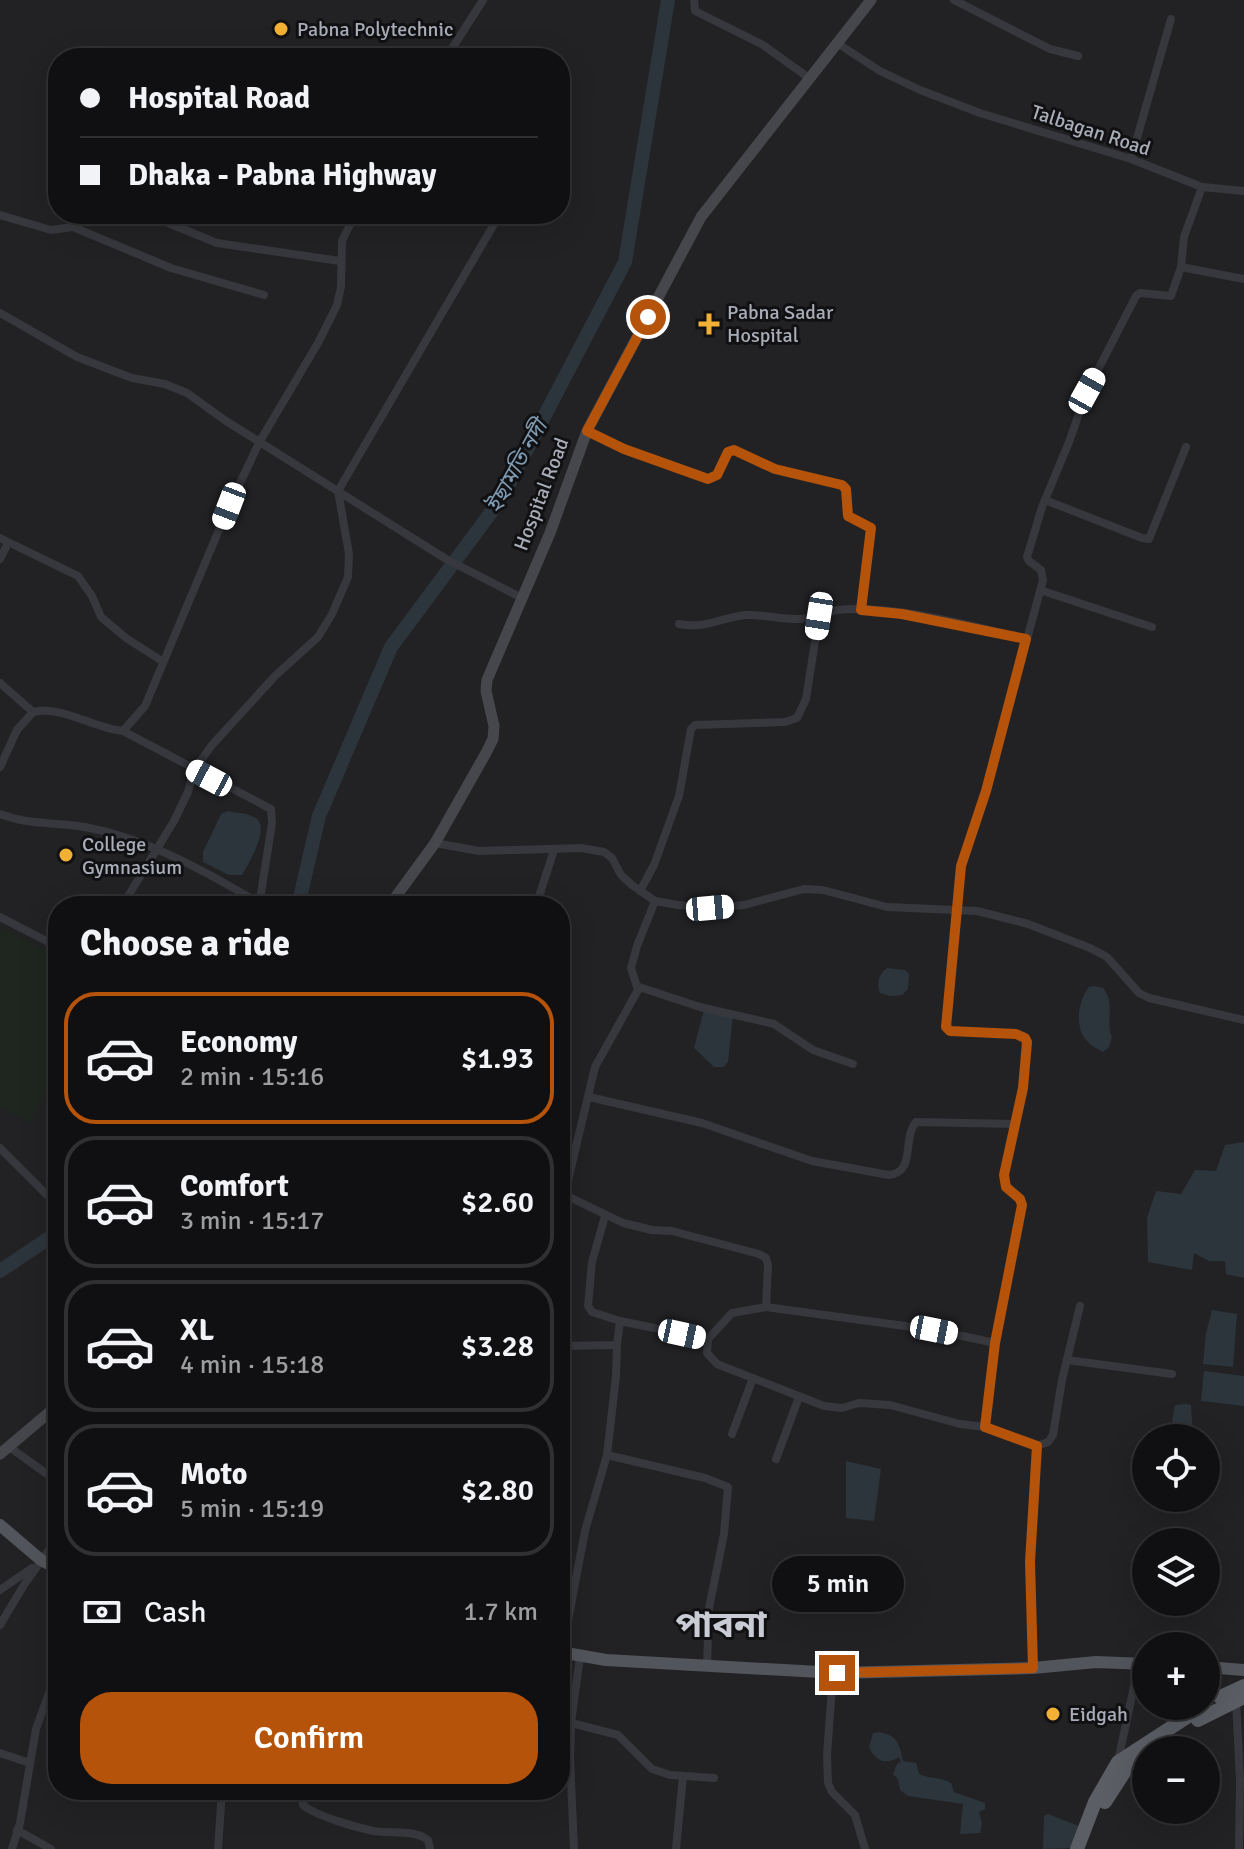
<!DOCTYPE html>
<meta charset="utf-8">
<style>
:root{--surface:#101012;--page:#1e1e20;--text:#f1f3f6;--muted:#9c9d9f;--line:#303032;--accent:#b45309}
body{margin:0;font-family:Signika,"Noto Sans Bengali",sans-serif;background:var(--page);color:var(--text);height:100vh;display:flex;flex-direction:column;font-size:30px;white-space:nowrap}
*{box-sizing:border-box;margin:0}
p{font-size:26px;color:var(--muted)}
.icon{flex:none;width:44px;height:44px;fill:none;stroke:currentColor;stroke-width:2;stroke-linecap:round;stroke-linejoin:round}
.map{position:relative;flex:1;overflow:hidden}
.drawer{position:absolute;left:48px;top:896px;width:522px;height:904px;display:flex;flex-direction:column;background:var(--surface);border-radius:32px;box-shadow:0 8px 32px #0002,0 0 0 2px var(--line)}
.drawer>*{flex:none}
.guide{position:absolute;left:48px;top:48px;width:522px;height:176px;border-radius:32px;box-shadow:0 8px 32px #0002,0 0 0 2px var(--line);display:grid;align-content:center;height:176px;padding:0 32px;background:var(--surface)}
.controls{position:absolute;left:1132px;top:1424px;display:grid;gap:16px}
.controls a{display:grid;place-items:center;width:88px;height:88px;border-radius:50%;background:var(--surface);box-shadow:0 8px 32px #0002,0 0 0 2px var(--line);font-size:40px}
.end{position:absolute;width:36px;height:36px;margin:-18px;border:10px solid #b45309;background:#fff;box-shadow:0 0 0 4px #fff}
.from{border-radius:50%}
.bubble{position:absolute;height:56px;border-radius:28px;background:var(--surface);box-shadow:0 8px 32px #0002,0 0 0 2px var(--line);font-size:26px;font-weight:600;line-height:56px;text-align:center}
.car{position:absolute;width:24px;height:48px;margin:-24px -12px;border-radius:10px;box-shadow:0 0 6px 2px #0007;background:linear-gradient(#fff 24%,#345 0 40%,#fff 0 76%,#345 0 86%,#fff 0)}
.guide b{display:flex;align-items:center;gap:28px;height:76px;font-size:30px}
.guide b+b{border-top:2px solid var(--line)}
.guide i{width:20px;height:20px;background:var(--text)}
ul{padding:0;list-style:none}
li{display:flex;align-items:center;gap:24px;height:132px;margin:0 16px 12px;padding:0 16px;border:4px solid var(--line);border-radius:32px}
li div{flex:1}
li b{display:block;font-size:30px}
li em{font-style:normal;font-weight:600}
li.current{border-color:var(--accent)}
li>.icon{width:72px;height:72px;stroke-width:1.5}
h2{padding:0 32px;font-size:36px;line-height:96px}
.pay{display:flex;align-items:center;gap:20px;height:88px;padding:0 32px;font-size:30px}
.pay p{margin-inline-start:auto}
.button{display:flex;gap:16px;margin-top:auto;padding:16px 32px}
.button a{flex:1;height:92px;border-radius:32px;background:var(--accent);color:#fff;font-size:32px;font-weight:600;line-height:92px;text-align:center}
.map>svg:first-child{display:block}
</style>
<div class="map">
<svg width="1244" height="1849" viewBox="0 0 1244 1849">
<rect width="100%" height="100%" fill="#161618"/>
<path fill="#222225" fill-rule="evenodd" d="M0 0H1244V1849H0ZM58 58H560V214H58ZM58 906H560V1790H58ZM1146 1438H1206V1498H1146ZM1146 1542H1206V1602H1146ZM1146 1646H1206V1706H1146ZM1146 1750H1206V1810H1146Z"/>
<path fill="#1e261f" d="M0 927 58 957V1071L30 1123 0 1107Z"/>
<g fill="#2c353c">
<path d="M228 811C236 813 247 813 254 817 272 825 249 863 242 875H229L203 862V852L221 814Z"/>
<path d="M887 968 905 970 909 974 908 989 902 995 890 996 880 993C876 983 879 974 887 968Z"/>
<path d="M1095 986 1103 988C1116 1003 1105 1022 1112 1037L1109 1047 1103 1052C1098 1049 1091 1046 1087 1041 1074 1028 1078 1000 1089 987Z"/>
<path d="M704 1010 733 1015 728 1062 723 1067H714L694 1048Z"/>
<path d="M1244 1142V1278L1226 1274 1225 1261H1209L1194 1253 1192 1270 1148 1262 1147 1218 1156 1191 1181 1194 1195 1170 1216 1171 1225 1145Z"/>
<path d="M1212 1310 1237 1314 1233 1367 1203 1364 1206 1333Z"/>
<path d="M1204 1371 1244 1376V1406L1201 1401Z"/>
<path d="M1185 1404 1191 1405 1193 1438H1169L1175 1405Z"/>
<path d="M846 1461 881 1469 874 1521 846 1518Z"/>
<path d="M879 1732C899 1736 899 1744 903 1761L916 1763 919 1774C930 1779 941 1777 951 1783L954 1792 985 1803V1809L979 1812 982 1824 980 1833 960 1834 963 1804 908 1796 900 1790 898 1779 893 1774 897 1764 901 1762 899 1757C886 1765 876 1762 869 1747L873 1733Z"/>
<path d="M1048 1814 1079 1826 1072 1848 1043 1849 1044 1816Z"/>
</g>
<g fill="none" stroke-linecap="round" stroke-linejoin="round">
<g stroke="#2c353c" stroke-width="14">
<path d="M298 906 319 816 391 647 501 499 625 262 668 0"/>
<path d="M0 1271 58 1232"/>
</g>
<g stroke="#37383d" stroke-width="8">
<path d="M694 0 695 11 763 45 809 78"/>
<path d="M954 0 1050 49 1078 56"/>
<path d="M837 43 880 71 920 90 980 113 1131 159 1202 187 1184 237 1181 267 1244 279"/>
<path d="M446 58 483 0"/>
<path d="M1131 159 1171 19"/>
<path d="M1202 187 1244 191"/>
<path d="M146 214 217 243 340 261"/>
<path d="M0 215 51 230 73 227 171 268 264 295"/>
<path d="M0 313 77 357 132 378 165 384 187 393 226 421 446 559 520 597"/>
<path d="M587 431 624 449 708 479 717 475 728 452 734 450 775 469 842 485 846 489 848 516 871 528 861 610"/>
<path d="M1045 500 1142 538 1149 539 1186 447"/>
<path d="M0 538 78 576 92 596 101 617 126 638 162 661"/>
<path d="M0 559 8 543"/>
<path d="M1040 590 1152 627"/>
<path d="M679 624C706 629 720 618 745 615 764 614 782 620 801 619 814 618 824 612 837 610 893 604 971 626 1026 639"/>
<path d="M0 683 33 712"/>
<path d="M123 731 271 809 272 823 259 906"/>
<path d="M0 767 17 730 33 712C63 705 94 729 123 731L145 706 229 506 260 441 318 343 337 305 341 287 342 241 355 214"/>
<path d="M0 814C28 825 56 822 85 827 148 839 205 871 259 903"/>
<path d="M435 843 479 851 581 848 604 852 612 858 621 875 632 885 655 901 678 905 710 908 744 905 804 889 823 890 887 907 977 911 1028 924 1090 948 1107 957 1139 993 1149 998 1244 1020"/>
<path d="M640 891 654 865 679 796 691 729 695 725 785 722 797 718 806 699 819 616"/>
<path d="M122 906 174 821 188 792 194 770 212 745 275 676 318 637 332 614 348 577 349 554 338 491 500 214"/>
<path d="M536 906 554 850"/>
<path d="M0 917 58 947"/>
<path d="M639 987 700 1007 774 1024 813 1050 853 1064"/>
<path d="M589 1097 702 1123 812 1161 889 1175C916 1172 902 1139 916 1122L1015 1124"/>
<path d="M0 1148 47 1195 58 1197"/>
<path d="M561 1193 623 1223 652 1230 672 1231 759 1254 766 1258 768 1265 766 1307"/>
<path d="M565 1193 595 1067 638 990 631 968 637 946 655 901"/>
<path d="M605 1216 592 1262 588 1306 592 1312 620 1321"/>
<path d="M708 1339 707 1353 717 1364 824 1406 842 1408 859 1403 890 1405 960 1424 985 1427"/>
<path d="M560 1346 617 1345 620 1321 708 1339 732 1313 766 1307 934 1330 995 1343"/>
<path d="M1067 1360 1172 1374"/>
<path d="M732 1434 753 1378"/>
<path d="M8 1446 58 1482"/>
<path d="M1037 1446 1048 1442 1053 1435 1062 1380 1080 1306"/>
<path d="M607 1455 705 1478 728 1487 724 1534 709 1608 707 1666"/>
<path d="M776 1459 799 1397"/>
<path d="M0 1590 32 1568"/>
<path d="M0 1625 24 1585 58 1537"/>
<path d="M562 1652 585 1531 607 1455 616 1376 617 1345"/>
<path d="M1033 1668 1030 1562 1037 1446 985 1427 995 1343 1022 1205 1020 1199 1006 1187 1004 1175 1023 1088 1027 1042 1025 1038 1016 1034 950 1031 946 1027 961 866 986 791 1043 580 1041 570 1029 561 1027 557 1042 507 1069 442 1087 391 1136 296 1140 293 1171 296 1181 267"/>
<path d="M833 1673 827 1755 828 1783 832 1792 855 1815 865 1849"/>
<path d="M1236 1700 1240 1781 1239 1849"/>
<path d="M571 1723 618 1735 652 1769 670 1775 714 1778"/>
<path d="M0 1753 30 1763"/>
<path d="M1118 1761 1139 1663"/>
<path d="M303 1790V1805C316 1816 355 1827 373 1831 390 1834 415 1829 428 1840L430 1849"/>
<path d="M17 1830 51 1849"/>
<path d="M12 1849 20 1823 36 1729 58 1668"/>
<path d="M218 1849 222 1790"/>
<path d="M574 1849 570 1757 571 1723 580 1657"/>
<path d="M676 1849 683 1776"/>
</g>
<g stroke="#45474d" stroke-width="11">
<path d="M389 906 435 843 486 753 493 739 494 726 486 691 487 680 550 533 587 431 701 217 871 0"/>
<path d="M0 1454 58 1405"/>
</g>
<g stroke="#53555c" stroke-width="12">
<path d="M0 1525 41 1560 58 1569"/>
<path d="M560 1652 606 1660 837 1673 1033 1668 1096 1662 1146 1664"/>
<path d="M1206 1667 1244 1670"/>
</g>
<g stroke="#5b5e65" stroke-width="14">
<path d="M1220 1697 1244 1686"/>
<path d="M1198 1720 1244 1697"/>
<path d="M1105 1802 1125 1771 1146 1754"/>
<path d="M1077 1849 1095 1802 1118 1762 1204 1706"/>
</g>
</g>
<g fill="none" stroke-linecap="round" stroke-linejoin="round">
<path stroke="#b45309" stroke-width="10" d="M648 317 587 431 624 449 708 479 717 475 728 452 734 450 775 469 842 485 846 489 848 516 871 528 861 610 902 614 1026 639 986 791 961 866 946 1027 950 1031 1016 1034 1025 1038 1027 1042 1023 1088 1004 1175 1006 1187 1020 1199 1022 1205 995 1343 985 1427 1037 1446 1030 1562 1033 1668 837 1673"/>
</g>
<g fill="#f2b134" stroke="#111113" stroke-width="3">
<circle cx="281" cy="29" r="8"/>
<path d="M705 312h8v8h8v8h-8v8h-8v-8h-8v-8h8z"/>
<circle cx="66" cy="855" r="8"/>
<circle cx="1053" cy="1714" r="8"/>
</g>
<g text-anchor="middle" stroke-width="6" stroke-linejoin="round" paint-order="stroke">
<g font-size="20" fill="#a8adb8" stroke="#111113" text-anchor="start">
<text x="297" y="36">Pabna Polytechnic</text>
<text x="727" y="319">Pabna Sadar<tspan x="727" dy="23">Hospital</tspan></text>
<text x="82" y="851">College<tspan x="82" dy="23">Gymnasium</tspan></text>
<text x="1069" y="1721">Eidgah</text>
</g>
<g font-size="20" fill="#a8adb8" stroke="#111113">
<text transform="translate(1091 130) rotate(18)" y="7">Talbagan Road</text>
<text transform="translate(541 494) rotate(-69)" y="7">Hospital Road</text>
</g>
<g font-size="22" font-style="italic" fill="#7f9bb3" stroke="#111113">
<text transform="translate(516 466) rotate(-61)" y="8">ইছামতি নদী</text>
</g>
<g font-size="36" font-weight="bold" fill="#c9ccd4" stroke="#111113">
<text x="721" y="1637">পাবনা</text>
</g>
</g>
</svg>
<div class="controls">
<a><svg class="icon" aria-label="locate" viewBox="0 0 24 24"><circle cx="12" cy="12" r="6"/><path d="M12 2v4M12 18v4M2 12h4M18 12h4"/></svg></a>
<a><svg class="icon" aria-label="layers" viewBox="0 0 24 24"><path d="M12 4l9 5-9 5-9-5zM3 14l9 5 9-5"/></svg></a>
<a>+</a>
<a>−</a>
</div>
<i class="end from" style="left:648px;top:317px"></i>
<i class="end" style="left:837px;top:1673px"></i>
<div class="bubble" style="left:772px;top:1556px;width:132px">5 min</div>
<i class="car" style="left:1087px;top:391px;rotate:29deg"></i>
<i class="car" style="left:229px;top:506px;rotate:201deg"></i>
<i class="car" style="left:819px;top:616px;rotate:189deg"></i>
<i class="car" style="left:209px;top:778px;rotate:298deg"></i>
<i class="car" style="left:710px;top:908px;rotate:85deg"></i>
<i class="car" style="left:934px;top:1330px;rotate:101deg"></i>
<i class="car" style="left:682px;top:1334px;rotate:102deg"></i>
<div class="guide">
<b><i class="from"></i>Hospital Road</b>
<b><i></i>Dhaka - Pabna Highway</b>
</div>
<section class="drawer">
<h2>Choose a ride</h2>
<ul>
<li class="current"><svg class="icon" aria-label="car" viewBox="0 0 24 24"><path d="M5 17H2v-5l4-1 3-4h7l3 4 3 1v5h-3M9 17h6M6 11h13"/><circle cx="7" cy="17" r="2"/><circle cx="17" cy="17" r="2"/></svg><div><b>Economy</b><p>2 min · 15:16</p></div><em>$1.93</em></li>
<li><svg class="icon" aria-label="car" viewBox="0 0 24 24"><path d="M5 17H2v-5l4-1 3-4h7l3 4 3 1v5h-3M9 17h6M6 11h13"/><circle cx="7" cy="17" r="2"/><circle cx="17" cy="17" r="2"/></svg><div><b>Comfort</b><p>3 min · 15:17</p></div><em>$2.60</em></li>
<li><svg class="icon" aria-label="car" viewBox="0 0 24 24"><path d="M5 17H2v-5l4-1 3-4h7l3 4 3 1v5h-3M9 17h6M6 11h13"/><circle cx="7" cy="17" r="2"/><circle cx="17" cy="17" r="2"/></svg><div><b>XL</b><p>4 min · 15:18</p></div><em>$3.28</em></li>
<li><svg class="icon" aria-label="car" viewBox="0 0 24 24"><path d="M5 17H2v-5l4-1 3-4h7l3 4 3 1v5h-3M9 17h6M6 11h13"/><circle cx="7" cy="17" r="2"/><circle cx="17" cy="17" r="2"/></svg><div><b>Moto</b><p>5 min · 15:19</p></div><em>$2.80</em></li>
</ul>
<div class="pay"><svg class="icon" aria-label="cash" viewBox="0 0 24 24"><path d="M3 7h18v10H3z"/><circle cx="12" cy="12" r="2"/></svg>Cash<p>1.7 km</p></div>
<div class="button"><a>Confirm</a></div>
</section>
</div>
